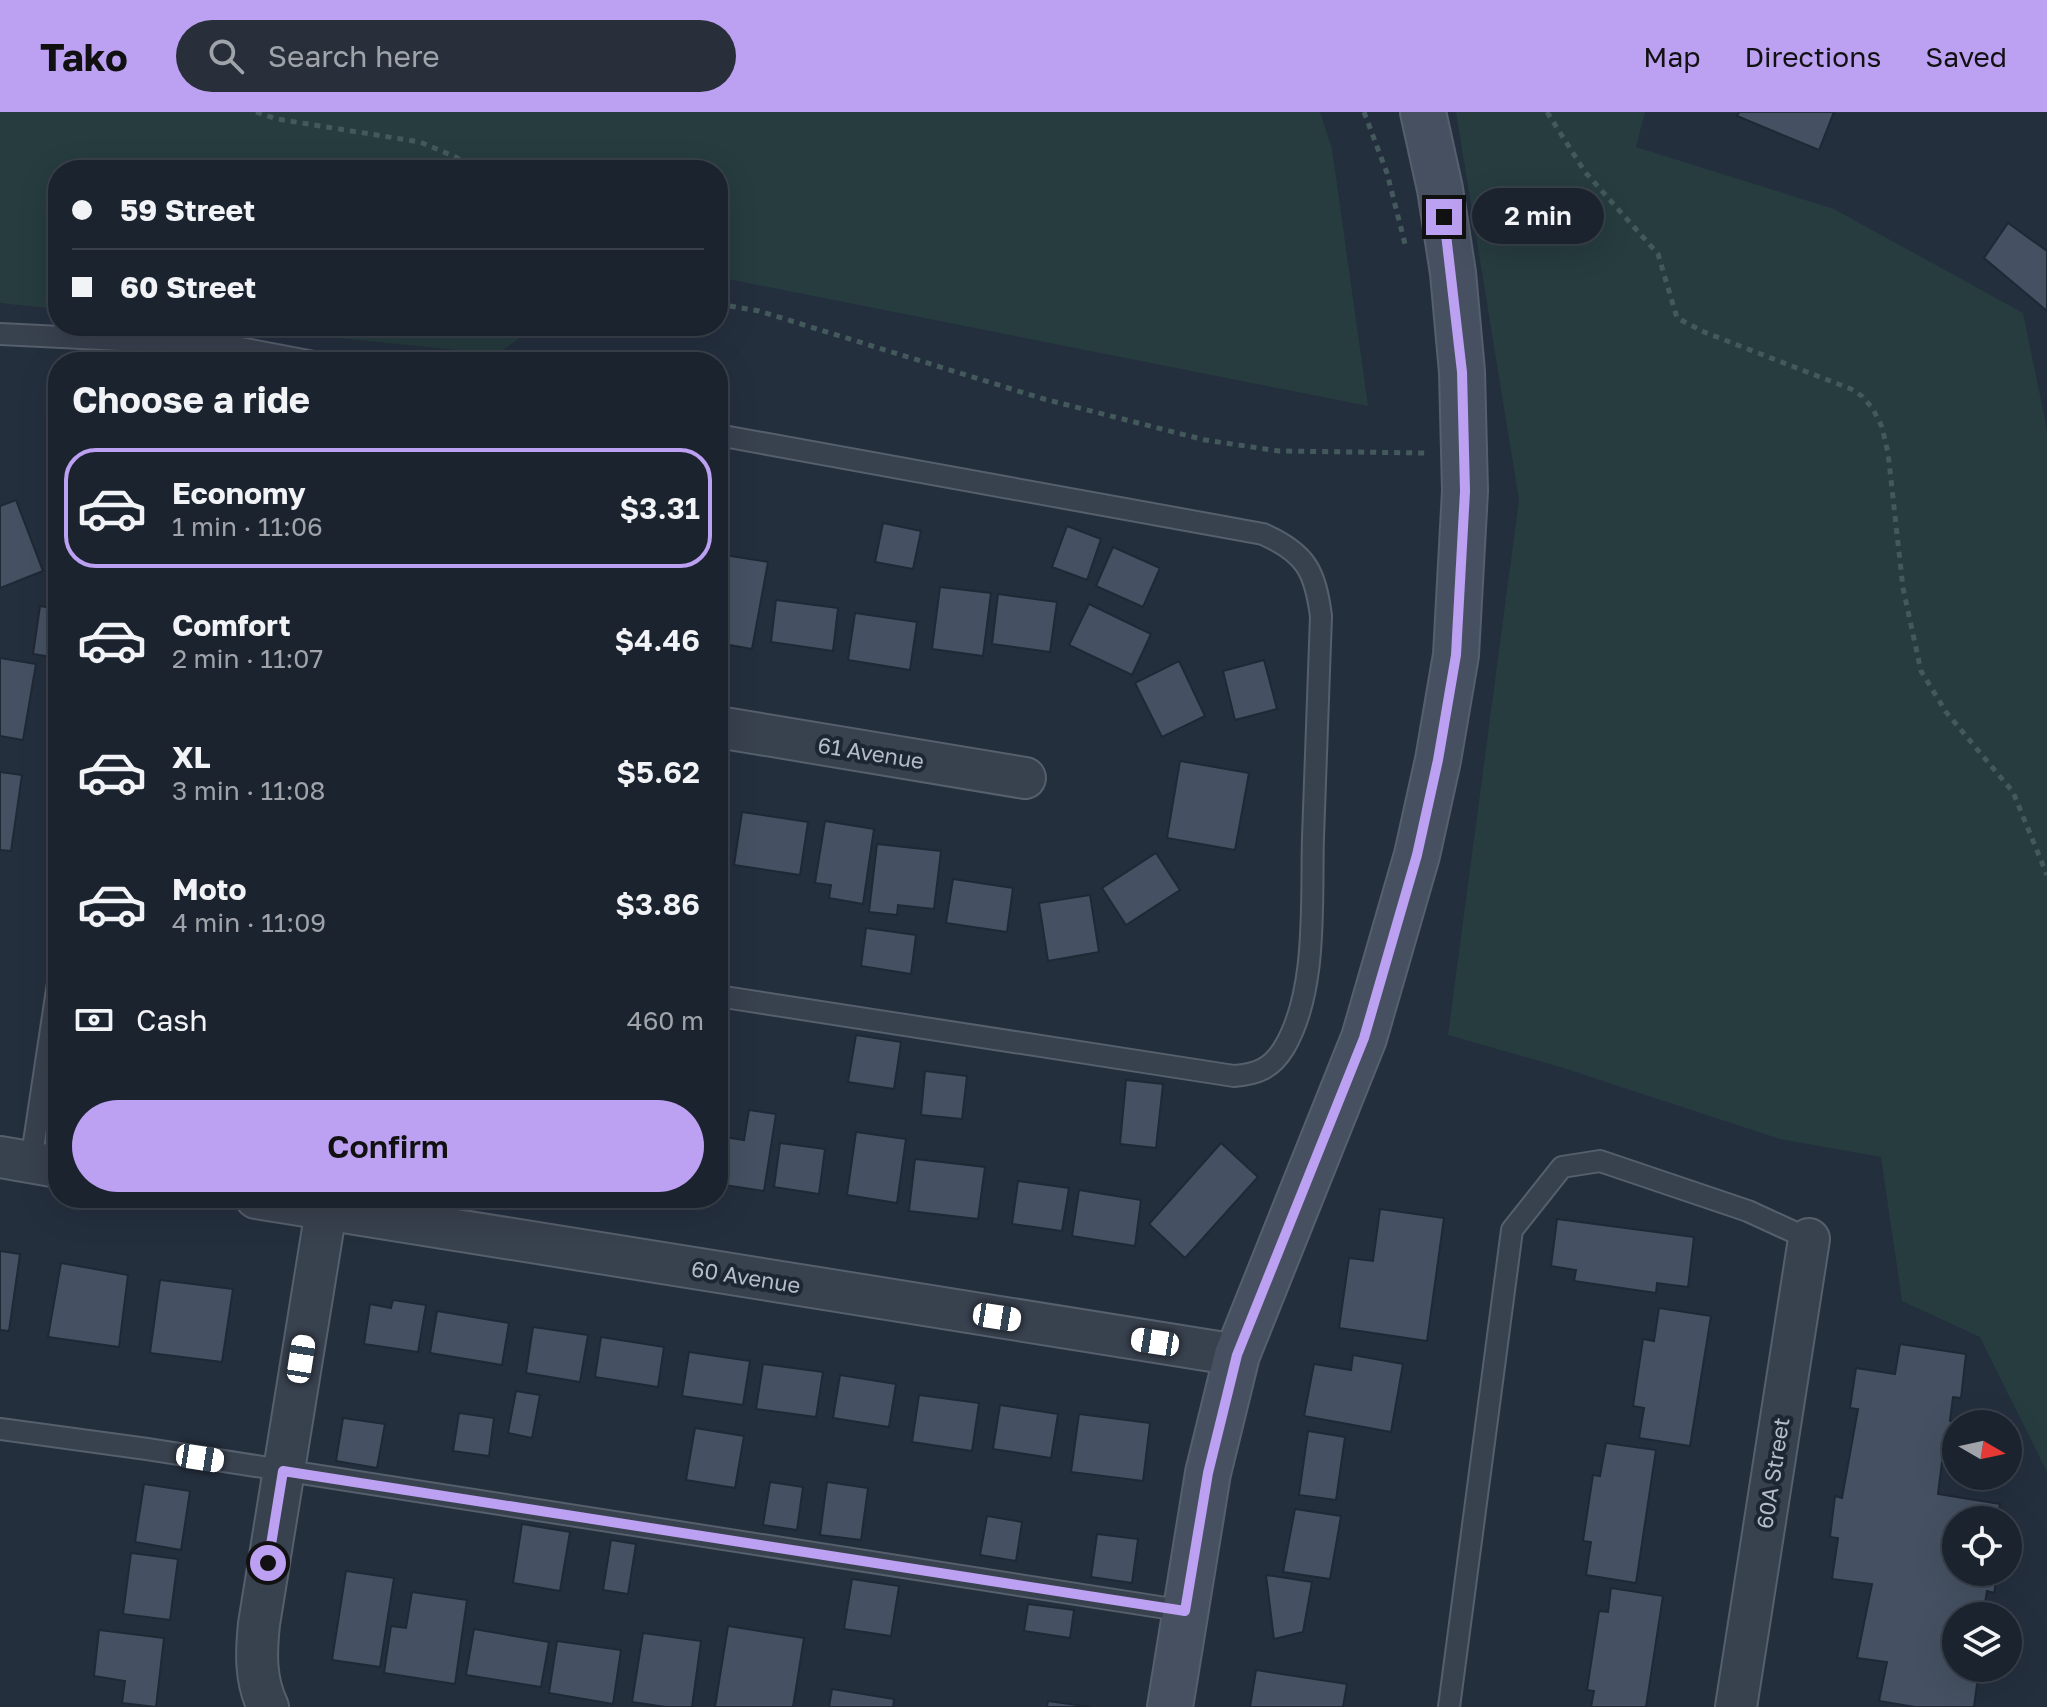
<!DOCTYPE html>
<meta charset="utf-8">
<style>
:root{--surface:#1b232e;--page:#282f3a;--text:#f1f3f6;--muted:#a0a4aa;--line:#39404a;--accent:#bca0f2}
body{margin:0;font-family:"Golos Text",sans-serif;background:var(--page);color:var(--text);height:100vh;display:flex;flex-direction:column;font-size:30px;white-space:nowrap}
*{box-sizing:border-box;margin:0}
p{font-size:26px;color:var(--muted)}
.icon{flex:none;width:44px;height:44px;fill:none;stroke:currentColor;stroke-width:2;stroke-linecap:round;stroke-linejoin:round}
.map{position:relative;flex:1;overflow:hidden}
.drawer{position:absolute;left:48px;top:240px;width:680px;height:856px;display:flex;flex-direction:column;background:var(--surface);border-radius:32px;box-shadow:0 8px 32px #0002,0 0 0 2px var(--line)}
.drawer>*{flex:none}
.guide{position:absolute;left:48px;top:48px;width:680px;height:176px;border-radius:32px;box-shadow:0 8px 32px #0002,0 0 0 2px var(--line);display:grid;align-content:center;height:176px;padding:0 24px;background:var(--surface)}
.needle{width:52px;rotate:99deg}
.controls{position:absolute;left:1942px;top:1298px;display:grid;gap:16px}
.controls a{display:grid;place-items:center;width:80px;height:80px;border-radius:50%;background:var(--surface);box-shadow:0 8px 32px #0002,0 0 0 2px var(--line);font-size:40px}
.end{position:absolute;width:36px;height:36px;margin:-18px;border:10px solid #bca0f2;background:#111;box-shadow:0 0 0 4px #111}
.from{border-radius:50%}
.bubble{position:absolute;height:56px;border-radius:28px;background:var(--surface);box-shadow:0 8px 32px #0002,0 0 0 2px var(--line);font-size:26px;font-weight:600;line-height:56px;text-align:center}
.car{position:absolute;width:24px;height:48px;margin:-24px -12px;border-radius:10px;box-shadow:0 0 6px 2px #0007;background:linear-gradient(#fff 24%,#345 0 40%,#fff 0 76%,#345 0 86%,#fff 0)}
.guide b{display:flex;align-items:center;gap:28px;height:76px;font-size:30px}
.guide b+b{border-top:2px solid var(--line)}
.guide i{width:20px;height:20px;background:var(--text)}
ul{padding:0;list-style:none}
li{display:flex;align-items:center;gap:24px;height:120px;margin:0 16px 12px;padding:0 8px;border:4px solid transparent;border-radius:32px}
li div{flex:1}
li b{display:block;font-size:30px}
li em{font-style:normal;font-weight:600}
li.active{border-color:var(--accent)}
li>.icon{width:72px;height:72px;stroke-width:1.5}
h2{padding:0 24px;font-size:36px;line-height:96px}
.pay{display:flex;align-items:center;gap:20px;height:88px;padding:0 24px;font-size:30px}
.pay p{margin-inline-start:auto}
.button{display:flex;gap:16px;margin-top:auto;padding:16px 24px}
.button a{flex:1;height:92px;border-radius:48px;background:var(--accent);color:#111;font-size:32px;font-weight:600;line-height:92px;text-align:center}
header{display:flex;align-items:center;gap:48px;box-sizing:border-box;height:112px;padding:0 40px;background:var(--accent);color:#111}
header strong{font-size:38px}
nav{display:flex;gap:44px;margin-inline-start:auto;font-size:28px}
.search{width:560px;height:72px;background:var(--page);display:flex;align-items:center;gap:20px;box-sizing:border-box;padding:0 28px;border-radius:44px;color:var(--muted);font-size:30px}
.map>svg:first-child{display:block}
</style>
<header>
<strong>Tako</strong>
<div class="search"><svg class="icon" aria-label="search" viewBox="0 0 24 24"><circle cx="10" cy="10" r="6"/><path d="M15 15l6 6"/></svg>Search here</div>
<nav><a>Map</a><a>Directions</a><a>Saved</a></nav>
</header>
<div class="map">
<svg width="2047" height="1595" viewBox="0 0 2047 1595">
<rect width="100%" height="100%" fill="#242f3e"/>
<g fill="#263c3f">
<path d="M0 0H1320L1332 37 1368 294 718 165V58H58V197L0 191Z"/>
<path d="M1456 0H1645L1636 35 1834 97 2023 201 2047 317V1360L1980 1225 1902 1189 1881 1045 1780 1027 1557 954 1448 923 1519 388Z"/>
<path d="M220 214H537L497 242Z"/>
</g>
<g fill="#455162" stroke="#1f2835" stroke-width="2">
<path d="M1739 0H1834L1819 38 1737 4Z"/>
<path d="M2008 111 2047 139V199L1984 146Z"/>
<path d="M16 388 43 459 0 476V394Z"/>
<path d="M883 411 921 419 913 457 875 450Z"/>
<path d="M1067 414 1101 427 1087 468 1052 455Z"/>
<path d="M1113 435 1160 456 1143 495 1096 474Z"/>
<path d="M718 442 768 450 752 537 718 531Z"/>
<path d="M940 475 991 481 983 544 932 537Z"/>
<path d="M998 482 1057 490 1050 540 992 532Z"/>
<path d="M776 488 838 496 833 539 771 530Z"/>
<path d="M1089 492 1151 522 1132 563 1069 533Z"/>
<path d="M40 494 58 497V546L33 542Z"/>
<path d="M855 501 917 510 910 558 848 548Z"/>
<path d="M0 546 36 552 23 628 0 624Z"/>
<path d="M1264 548 1277 597 1235 608 1223 559Z"/>
<path d="M1179 549 1205 604 1162 625 1135 571Z"/>
<path d="M1180 649 1249 661 1235 738 1167 726Z"/>
<path d="M0 660 22 663 11 739 0 738Z"/>
<path d="M718 687 729 689 720 750H718Z"/>
<path d="M742 700 808 710 800 763 734 753Z"/>
<path d="M825 709 874 717 863 792 829 786 831 773 815 771Z"/>
<path d="M877 732 941 739 934 797 898 793 897 803 869 800Z"/>
<path d="M1156 741 1180 778 1126 813 1102 776Z"/>
<path d="M953 767 1013 776 1007 820 946 811Z"/>
<path d="M1090 783 1099 840 1048 849 1039 791Z"/>
<path d="M866 816 916 823 911 862 861 854Z"/>
<path d="M856 923 901 930 894 977 848 970Z"/>
<path d="M925 959 967 964 962 1007 921 1003Z"/>
<path d="M1126 968 1163 972 1156 1036 1120 1032Z"/>
<path d="M749 998 776 1002 764 1079 718 1072V1024L744 1028Z"/>
<path d="M856 1020 906 1027 897 1091 847 1083Z"/>
<path d="M780 1031 825 1037 819 1082 774 1075Z"/>
<path d="M1221 1031 1258 1065 1185 1146 1149 1112Z"/>
<path d="M915 1047 985 1055 978 1107 909 1099Z"/>
<path d="M1018 1069 1069 1076 1062 1119 1012 1112Z"/>
<path d="M1079 1078 1141 1088 1135 1134 1072 1124Z"/>
<path d="M1380 1097 1444 1106 1427 1229 1339 1216 1349 1146 1373 1149Z"/>
<path d="M1557 1107 1694 1125 1688 1175 1657 1171 1656 1181 1574 1169 1576 1158 1551 1154Z"/>
<path d="M0 1139 20 1142 9 1219 0 1218Z"/>
<path d="M61 1151 128 1163 119 1235 48 1225Z"/>
<path d="M160 1168 233 1177 222 1250 150 1241Z"/>
<path d="M393 1188 426 1193 418 1240 364 1232 370 1192 391 1196Z"/>
<path d="M1659 1196 1711 1204 1690 1334 1639 1326 1644 1296 1633 1294 1643 1227 1654 1229Z"/>
<path d="M437 1199 509 1211 502 1253 430 1241Z"/>
<path d="M533 1215 588 1223 580 1270 526 1261Z"/>
<path d="M601 1225 664 1235 658 1275 595 1265Z"/>
<path d="M1900 1232 1966 1242 1961 1286 1953 1285 1950 1309 1957 1310 1950 1351 1942 1350 1938 1382 2000 1392 1997 1408H1956V1460H1998L1994 1481 1987 1479 1983 1504H1956V1556H1974L1972 1563 1978 1565 1974 1595H1915L1879 1589 1887 1550 1857 1546 1872 1472 1832 1467 1838 1426 1830 1425 1835 1384 1842 1386 1858 1297 1850 1296 1856 1256 1895 1262Z"/>
<path d="M689 1240 750 1249 743 1293 682 1284Z"/>
<path d="M1353 1243 1403 1252 1391 1320 1304 1304 1314 1252 1351 1258Z"/>
<path d="M763 1252 823 1260 816 1305 756 1297Z"/>
<path d="M840 1263 896 1272 889 1315 833 1306Z"/>
<path d="M516 1279 540 1283 532 1326 508 1321Z"/>
<path d="M919 1283 979 1291 972 1339 912 1330Z"/>
<path d="M1000 1293 1058 1302 1051 1346 993 1337Z"/>
<path d="M459 1301 494 1306 489 1344 453 1339Z"/>
<path d="M1079 1302 1150 1311 1143 1369 1071 1360Z"/>
<path d="M343 1306 385 1312 377 1356 336 1349Z"/>
<path d="M695 1316 744 1324 735 1376 686 1368Z"/>
<path d="M1308 1319 1345 1325 1336 1388 1299 1383Z"/>
<path d="M1606 1331 1656 1338 1636 1471 1586 1463 1591 1430 1583 1429 1593 1363 1600 1364Z"/>
<path d="M770 1370 803 1375 797 1418 763 1413Z"/>
<path d="M827 1370 868 1376 861 1428 820 1423Z"/>
<path d="M144 1372 190 1379 181 1438 135 1430Z"/>
<path d="M1295 1397 1341 1404 1330 1467 1283 1460Z"/>
<path d="M987 1404 1022 1410 1016 1449 980 1443Z"/>
<path d="M522 1412 570 1420 560 1479 513 1471Z"/>
<path d="M1097 1422 1138 1427 1132 1471 1091 1465Z"/>
<path d="M611 1428 636 1432 628 1482 603 1478Z"/>
<path d="M131 1441 178 1447 170 1508 123 1502Z"/>
<path d="M346 1459 394 1466 380 1555 332 1548Z"/>
<path d="M1266 1463 1312 1470 1303 1520 1274 1527Z"/>
<path d="M852 1467 899 1474 891 1524 844 1517Z"/>
<path d="M1611 1476 1663 1484 1646 1595H1591L1594 1579 1587 1578 1599 1499 1608 1500Z"/>
<path d="M412 1480 467 1488 455 1572 384 1561 391 1514 406 1516Z"/>
<path d="M1028 1492 1074 1498 1070 1526 1024 1519Z"/>
<path d="M728 1514 804 1526 793 1595H715Z"/>
<path d="M474 1517 549 1530 541 1575 466 1563Z"/>
<path d="M99 1518 164 1526 156 1595 122 1591 125 1569 94 1564Z"/>
<path d="M643 1521 701 1529 692 1595H666L632 1590Z"/>
<path d="M557 1529 621 1538 613 1592 549 1581Z"/>
<path d="M1256 1558 1347 1572 1343 1595H1250Z"/>
<path d="M832 1577 894 1587 893 1595H829Z"/>
<path d="M1048 1589 1091 1595H1047Z"/>
</g>
<g fill="none" stroke-linecap="round" stroke-linejoin="round">
<defs>
<g id="lane">
<path d="M0 222 224 233 314 250"/>
<path d="M151 250 154 229"/>
<path d="M718 323 1263 422C1306 441 1315 459 1321 504 1318 578 1316 651 1313 725 1311 790 1318 879 1284 936 1271 957 1257 962 1234 964L718 884"/>
<path d="M31 1050 58 871"/>
<path d="M0 1317 147 1337 1185 1499"/>
<path d="M1449 1595 1512 1118 1562 1055 1600 1049 1748 1099 1809 1127"/>
</g>
<g id="street">
<path d="M718 615 1025 666"/>
<path d="M0 1045 58 1055"/>
<path d="M256 1086 1237 1243"/>
<path d="M268 1595C255 1568 256 1541 259 1512L328 1086"/>
<path d="M1736 1595 1809 1127"/>
</g>
<path id="secondary" d="M1170 1595 1208 1361 1237 1243 1364 926 1417 743 1438 648 1456 543 1465 379 1462 260 1453 161 1440 77 1423 0"/>
</defs>
<use href="#lane" stroke="#565f6c" stroke-width="24"/>
<use href="#street" stroke="#565f6c" stroke-width="44"/>
<use href="#secondary" stroke="#565f6c" stroke-width="48"/>
<g stroke="#44595c" stroke-width="5" stroke-dasharray="6 6" stroke-linecap="butt">
<path d="M256 0 277 7 420 30 456 45 474 58"/>
<path d="M1364 0 1387 61 1406 136"/>
<path d="M1547 0 1585 60 1658 142 1677 206 1704 220 1851 277 1862 284 1873 297 1882 315 1888 341 1903 476 1921 559 1946 600 2013 680 2047 763"/>
<path d="M718 192 759 199 1044 287 1205 328 1279 339 1425 341"/>
</g>
<use href="#lane" stroke="#38414e" stroke-width="20"/>
<use href="#street" stroke="#38414e" stroke-width="40"/>
<use href="#secondary" stroke="#465061" stroke-width="44"/>
</g>
<g fill="none" stroke-linecap="round" stroke-linejoin="round">
<path stroke="#bca0f2" stroke-width="10" d="M268 1451 283 1359 1185 1499 1208 1361 1237 1243 1364 926 1417 743 1438 648 1456 543 1465 379 1462 260 1444 105"/>
</g>
<g text-anchor="middle" stroke-width="8" stroke-linejoin="round" paint-order="stroke">
<g font-size="22" fill="#b4bcc9" stroke="#1d2633">
<text transform="translate(871 641) rotate(9)" y="8">61 Avenue</text>
<text transform="translate(746 1165) rotate(9)" y="8">60 Avenue</text>
<text transform="translate(1773 1361) rotate(-81)" y="8">60A Street</text>
</g>
</g>
</svg>
<div class="controls">
<a><svg class="needle" viewBox="-14 -14 28 28"><path d="M0-13l5 13h-10z" fill="#e53935"/><path d="M0 13l5-13h-10z" fill="#a0a4aa"/></svg></a>
<a><svg class="icon" aria-label="locate" viewBox="0 0 24 24"><circle cx="12" cy="12" r="6"/><path d="M12 2v4M12 18v4M2 12h4M18 12h4"/></svg></a>
<a><svg class="icon" aria-label="layers" viewBox="0 0 24 24"><path d="M12 4l9 5-9 5-9-5zM3 14l9 5 9-5"/></svg></a>
</div>
<i class="end from" style="left:268px;top:1451px"></i>
<i class="end" style="left:1444px;top:105px"></i>
<div class="bubble" style="left:1472px;top:76px;width:132px">2 min</div>
<i class="car" style="left:997px;top:1205px;rotate:99deg"></i>
<i class="car" style="left:1155px;top:1230px;rotate:279deg"></i>
<i class="car" style="left:301px;top:1247px;rotate:9deg"></i>
<i class="car" style="left:200px;top:1346px;rotate:99deg"></i>
<div class="guide">
<b><i class="from"></i>59 Street</b>
<b><i></i>60 Street</b>
</div>
<section class="drawer">
<h2>Choose a ride</h2>
<ul>
<li class="active"><svg class="icon" aria-label="car" viewBox="0 0 24 24"><path d="M5 17H2v-5l4-1 3-4h7l3 4 3 1v5h-3M9 17h6M6 11h13"/><circle cx="7" cy="17" r="2"/><circle cx="17" cy="17" r="2"/></svg><div><b>Economy</b><p>1 min · 11:06</p></div><em>$3.31</em></li>
<li><svg class="icon" aria-label="car" viewBox="0 0 24 24"><path d="M5 17H2v-5l4-1 3-4h7l3 4 3 1v5h-3M9 17h6M6 11h13"/><circle cx="7" cy="17" r="2"/><circle cx="17" cy="17" r="2"/></svg><div><b>Comfort</b><p>2 min · 11:07</p></div><em>$4.46</em></li>
<li><svg class="icon" aria-label="car" viewBox="0 0 24 24"><path d="M5 17H2v-5l4-1 3-4h7l3 4 3 1v5h-3M9 17h6M6 11h13"/><circle cx="7" cy="17" r="2"/><circle cx="17" cy="17" r="2"/></svg><div><b>XL</b><p>3 min · 11:08</p></div><em>$5.62</em></li>
<li><svg class="icon" aria-label="car" viewBox="0 0 24 24"><path d="M5 17H2v-5l4-1 3-4h7l3 4 3 1v5h-3M9 17h6M6 11h13"/><circle cx="7" cy="17" r="2"/><circle cx="17" cy="17" r="2"/></svg><div><b>Moto</b><p>4 min · 11:09</p></div><em>$3.86</em></li>
</ul>
<div class="pay"><svg class="icon" aria-label="cash" viewBox="0 0 24 24"><path d="M3 7h18v10H3z"/><circle cx="12" cy="12" r="2"/></svg>Cash<p>460 m</p></div>
<div class="button"><a>Confirm</a></div>
</section>
</div>
